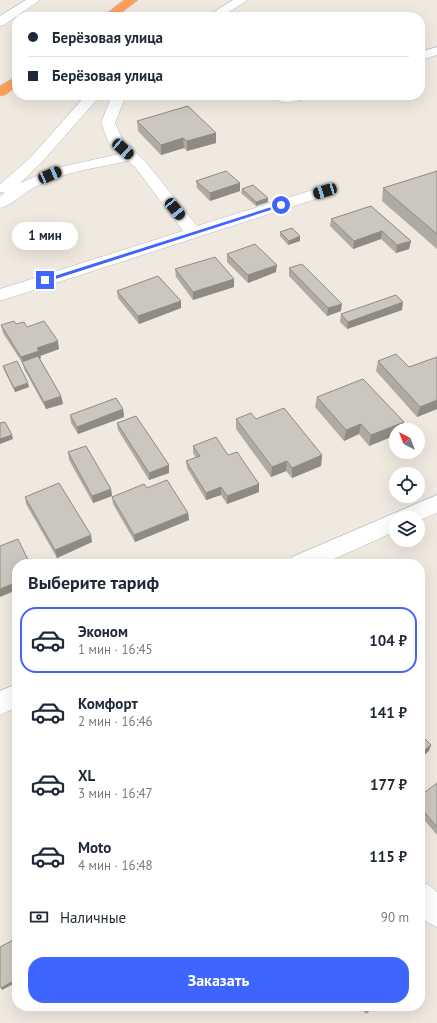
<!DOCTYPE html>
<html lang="ru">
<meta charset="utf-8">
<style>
:root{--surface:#fff;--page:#f6f6f7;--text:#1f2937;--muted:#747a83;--line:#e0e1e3;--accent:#3e66ff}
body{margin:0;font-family:"PT Sans",sans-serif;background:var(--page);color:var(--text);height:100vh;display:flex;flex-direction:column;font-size:15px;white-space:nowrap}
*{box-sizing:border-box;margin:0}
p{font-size:13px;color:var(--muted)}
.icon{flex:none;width:22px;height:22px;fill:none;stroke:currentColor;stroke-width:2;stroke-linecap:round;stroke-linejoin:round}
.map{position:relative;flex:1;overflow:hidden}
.drawer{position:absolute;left:12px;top:559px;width:413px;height:452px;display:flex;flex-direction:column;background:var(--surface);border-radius:16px;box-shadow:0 4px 16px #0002}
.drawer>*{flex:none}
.hud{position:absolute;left:12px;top:12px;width:413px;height:88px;border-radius:16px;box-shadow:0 4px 16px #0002;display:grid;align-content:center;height:88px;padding:0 16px;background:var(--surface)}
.needle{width:26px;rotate:318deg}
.controls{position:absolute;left:389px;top:423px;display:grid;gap:8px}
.controls a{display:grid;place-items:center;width:36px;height:36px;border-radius:50%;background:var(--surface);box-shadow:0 4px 16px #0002;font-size:20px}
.end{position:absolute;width:18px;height:18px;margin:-9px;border:5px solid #3e66ff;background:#fff;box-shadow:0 0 0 2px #fff}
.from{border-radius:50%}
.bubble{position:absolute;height:28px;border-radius:14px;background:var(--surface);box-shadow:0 4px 16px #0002;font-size:13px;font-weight:600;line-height:28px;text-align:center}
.car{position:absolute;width:12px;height:24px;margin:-12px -6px;border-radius:5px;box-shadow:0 0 3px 1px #0007;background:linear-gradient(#222 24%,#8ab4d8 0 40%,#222 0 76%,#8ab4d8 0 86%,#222 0)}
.hud b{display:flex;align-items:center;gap:14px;height:38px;font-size:15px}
.hud b+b{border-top:1px solid var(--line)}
.hud i{width:10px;height:10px;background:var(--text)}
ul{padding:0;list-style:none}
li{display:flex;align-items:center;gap:12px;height:66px;margin:0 8px 6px;padding:0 8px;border:2px solid transparent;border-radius:16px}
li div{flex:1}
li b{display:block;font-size:15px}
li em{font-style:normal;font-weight:600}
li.active{border-color:var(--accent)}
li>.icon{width:36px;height:36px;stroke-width:1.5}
h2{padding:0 16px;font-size:18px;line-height:48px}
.pay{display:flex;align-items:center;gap:10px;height:44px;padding:0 16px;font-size:15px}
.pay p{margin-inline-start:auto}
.action{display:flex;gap:8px;margin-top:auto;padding:8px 16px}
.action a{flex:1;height:46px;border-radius:16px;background:var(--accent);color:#fff;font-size:16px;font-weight:600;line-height:46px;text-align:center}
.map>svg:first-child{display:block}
</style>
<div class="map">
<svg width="437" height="1023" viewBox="0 0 437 1023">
<rect width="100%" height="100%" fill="#f0e9e0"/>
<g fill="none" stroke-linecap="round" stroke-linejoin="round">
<defs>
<g id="minor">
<path d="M26 0H40L4 25 0 26V16Z"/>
<path d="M233 0H248L221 17H206Z"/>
<path d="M437 47V55L420 60V52Z"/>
<path d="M86 95H101L40 164 20 183 56 168 119 154 109 143 101 123 112 95H126L115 123 123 141 145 161 197 226 319 188H331L333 191 331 194 0 301V289L183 231 135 167 128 161C96 168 63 172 35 187 23 193 13 205 0 208V196L5 193 0 192V184L30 158Z"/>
<path d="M285 95H307C303 101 288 104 281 102L279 99Z"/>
<path d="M437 495V513L418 521V518H396V531L323 564H288L292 557Z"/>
<path d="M17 684V707L0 715V691Z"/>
<path d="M420 881 430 886 437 892V927L427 922 420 916Z"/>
</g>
<g id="highway">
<path d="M124 0H138L116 17H102Z"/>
<path d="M17 76V86L5 95 0 96V86Z"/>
</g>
</defs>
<use href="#minor" stroke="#b4b7c2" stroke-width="1"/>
<use href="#highway" stroke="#c9c9c9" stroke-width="1"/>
<use href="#minor" fill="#fff" fill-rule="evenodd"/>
<use href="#highway" fill="#ff9f5c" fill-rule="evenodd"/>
</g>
<g fill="#afaba3">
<path d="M137 121 216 133V143L187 151 184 148 161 155 138 131Z"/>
<path d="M437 171V249L382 201 383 188Z"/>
<path d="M196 181 240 191 210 201 197 188Z"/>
<path d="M242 189 268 202 256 206 241 193Z"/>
<path d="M371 206 411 241 409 249 396 253 381 239 353 249 330 226 331 219Z"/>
<path d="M280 232 300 236V241L288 245 280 236Z"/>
<path d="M227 254 276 272 248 283 227 262Z"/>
<path d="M289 268 341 311 327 316 289 276Z"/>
<path d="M175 269 234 287 193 300 176 277Z"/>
<path d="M117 291 181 308 139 324 118 298Z"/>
<path d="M402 310 347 329 340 322 341 314Z"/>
<path d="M16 324 27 327 59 349 40 356 41 358 40 359 61 396 63 404 46 409 24 369 23 364 3 333 1 325Z"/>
<path d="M437 357V409L417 417 376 371 378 361 409 367Z"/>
<path d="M3 366 29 387 15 392 4 370Z"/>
<path d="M317 397 404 422 402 430H396V435L369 446 359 434 344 441 315 407Z"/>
<path d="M123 409 124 417 78 434 71 423 70 415Z"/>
<path d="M236 419H256L322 455 321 466 292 478 286 471 271 477 236 429Z"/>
<path d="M117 423 169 473 149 480 118 430Z"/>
<path d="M193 446 228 455 259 492 227 504 221 495 206 500 187 468 186 461 196 458 193 453Z"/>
<path d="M68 452 111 489 112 496 93 503 69 460Z"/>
<path d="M147 488 188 513 189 520 135 542 113 504 112 497Z"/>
<path d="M25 497 92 542 57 558 26 504Z"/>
<path d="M437 783V835L420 815V796Z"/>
<path d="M359 1006H374L366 1014Z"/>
</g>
<g fill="#8e8b85">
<path d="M216 133V143L187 151V141Z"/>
<path d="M183 138 184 148 161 155V145Z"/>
<path d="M240 183V191L210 201V193Z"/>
<path d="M268 198V202L256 206V202Z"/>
<path d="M382 231 381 239 353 249 354 241Z"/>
<path d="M300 236V241L288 245 289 241Z"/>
<path d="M411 241 409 249 396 253 397 245Z"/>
<path d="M277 265 276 272 248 283V275Z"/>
<path d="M234 279V287L193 300V292Z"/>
<path d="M181 301V308L139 324 138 316Z"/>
<path d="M403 302 402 310 347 329 348 322Z"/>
<path d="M342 304 341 311 327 316 328 308Z"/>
<path d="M58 341 59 349 40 356 41 358 24 364 21 357 37 348Z"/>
<path d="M28 383 29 387 15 392 14 388Z"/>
<path d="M61 396 63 404 46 409 44 402Z"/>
<path d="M437 400V409L417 417 420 407Z"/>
<path d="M123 409 124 417 78 434 77 427Z"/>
<path d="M404 422 402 430H396V435L369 446 371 435Z"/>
<path d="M361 424 359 434 344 441 346 430Z"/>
<path d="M12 435 13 439 0 444V439Z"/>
<path d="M322 455 321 466 292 478V468Z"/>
<path d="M287 461 286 471 271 477 272 467Z"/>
<path d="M169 465V473L149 480V473Z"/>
<path d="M259 484V492L227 504V496Z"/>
<path d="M221 487V495L206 500V493Z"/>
<path d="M111 489 112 496 93 503 92 496Z"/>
<path d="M188 513 189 520 135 542 134 535Z"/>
<path d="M91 535 92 542 57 558 55 550Z"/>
<path d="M17 582V590L0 597V589Z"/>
<path d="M431 745 429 751 420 759V754Z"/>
<path d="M17 979V982L2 990 1 988Z"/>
<path d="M373 1006H374L366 1014 368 1011Z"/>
</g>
<g fill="#cbc7be" stroke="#8e8b85">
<path d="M188 106 216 133 187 141 183 138 161 145 137 121Z"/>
<path d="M226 171 240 183 210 193 196 181Z"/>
<path d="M437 171V234L383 188Z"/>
<path d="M253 185 268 198 256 202 242 189Z"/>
<path d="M371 206 411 241 397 245 382 231 354 241 331 219Z"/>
<path d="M292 228 300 236 289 241 280 232Z"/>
<path d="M255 244 277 265 248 275 227 254Z"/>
<path d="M215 257 234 279 193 292 175 269Z"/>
<path d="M302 264 342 304 328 308 289 268Z"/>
<path d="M158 276 181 301 138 316 117 291Z"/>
<path d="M396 295 403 302 348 322 341 314Z"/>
<path d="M14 321 16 324 24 322 27 327 44 321 58 341 37 348 39 351 21 357 1 325Z"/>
<path d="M396 354 409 367 437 357V400L420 407 378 361Z"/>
<path d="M38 356 61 396 44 402 22 362Z"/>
<path d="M17 361 28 383 14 388 3 366Z"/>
<path d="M363 379 404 422 371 435 361 424 346 430 317 397Z"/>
<path d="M116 398 123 409 77 427 70 415Z"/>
<path d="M284 408 322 455 292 468 287 461 272 467 236 419 251 413 256 419Z"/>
<path d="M136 416 169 465 149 473 117 423Z"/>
<path d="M5 422 12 435 0 439V423Z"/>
<path d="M216 437 228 455 237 452 259 484 227 496 221 487 206 493 186 461 200 456 193 446Z"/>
<path d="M86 446 111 489 92 496 68 452Z"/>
<path d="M167 480 188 513 134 535 112 497 144 484 147 488Z"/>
<path d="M59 483 91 535 55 550 25 497Z"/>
<path d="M18 539 30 564H17V582L0 589V546Z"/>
<path d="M420 734 431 745 420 754Z"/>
<path d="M437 783V827L420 807V796Z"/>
<path d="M17 938V979L1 988 0 986V947Z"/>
<path d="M364 1006H373L368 1011Z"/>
</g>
<path fill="#3e66ff" d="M281 204 283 206 46 282 42 280Z"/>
</svg>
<div class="controls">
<a><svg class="needle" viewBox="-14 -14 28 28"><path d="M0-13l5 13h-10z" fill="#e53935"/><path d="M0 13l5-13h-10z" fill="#747a83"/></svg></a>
<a><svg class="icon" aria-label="locate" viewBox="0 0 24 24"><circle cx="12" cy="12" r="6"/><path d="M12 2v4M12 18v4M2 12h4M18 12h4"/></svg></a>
<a><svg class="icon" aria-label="layers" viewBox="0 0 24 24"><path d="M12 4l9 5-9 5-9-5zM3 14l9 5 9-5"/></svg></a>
</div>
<i class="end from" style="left:281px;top:205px"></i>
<i class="end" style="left:45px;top:280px"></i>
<div class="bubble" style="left:12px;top:222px;width:66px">1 мин</div>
<i class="car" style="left:123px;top:149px;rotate:132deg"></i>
<i class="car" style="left:50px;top:175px;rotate:67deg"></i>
<i class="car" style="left:325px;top:191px;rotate:253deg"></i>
<i class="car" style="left:175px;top:209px;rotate:141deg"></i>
<div class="hud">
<b><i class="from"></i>Берёзовая улица</b>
<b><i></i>Берёзовая улица</b>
</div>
<section class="drawer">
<h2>Выберите тариф</h2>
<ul>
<li class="active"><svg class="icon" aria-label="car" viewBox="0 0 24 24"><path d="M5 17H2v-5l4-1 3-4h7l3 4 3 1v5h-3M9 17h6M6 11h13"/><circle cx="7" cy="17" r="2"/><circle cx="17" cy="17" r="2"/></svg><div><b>Эконом</b><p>1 мин · 16:45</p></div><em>104 ₽</em></li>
<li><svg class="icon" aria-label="car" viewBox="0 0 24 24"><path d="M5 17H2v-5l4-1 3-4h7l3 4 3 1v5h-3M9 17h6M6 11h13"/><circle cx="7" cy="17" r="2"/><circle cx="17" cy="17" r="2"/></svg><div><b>Комфорт</b><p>2 мин · 16:46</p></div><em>141 ₽</em></li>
<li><svg class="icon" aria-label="car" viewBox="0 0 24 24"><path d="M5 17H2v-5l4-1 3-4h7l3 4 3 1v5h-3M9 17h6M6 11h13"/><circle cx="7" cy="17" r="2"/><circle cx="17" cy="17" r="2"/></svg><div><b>XL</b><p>3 мин · 16:47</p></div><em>177 ₽</em></li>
<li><svg class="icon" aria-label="car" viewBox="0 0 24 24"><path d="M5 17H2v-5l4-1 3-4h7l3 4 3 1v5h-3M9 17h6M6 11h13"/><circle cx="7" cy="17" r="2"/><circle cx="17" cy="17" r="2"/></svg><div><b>Moto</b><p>4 мин · 16:48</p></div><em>115 ₽</em></li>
</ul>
<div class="pay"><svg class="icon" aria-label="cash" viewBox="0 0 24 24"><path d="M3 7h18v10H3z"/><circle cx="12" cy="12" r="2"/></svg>Наличные<p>90 m</p></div>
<div class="action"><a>Заказать</a></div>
</section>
</div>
